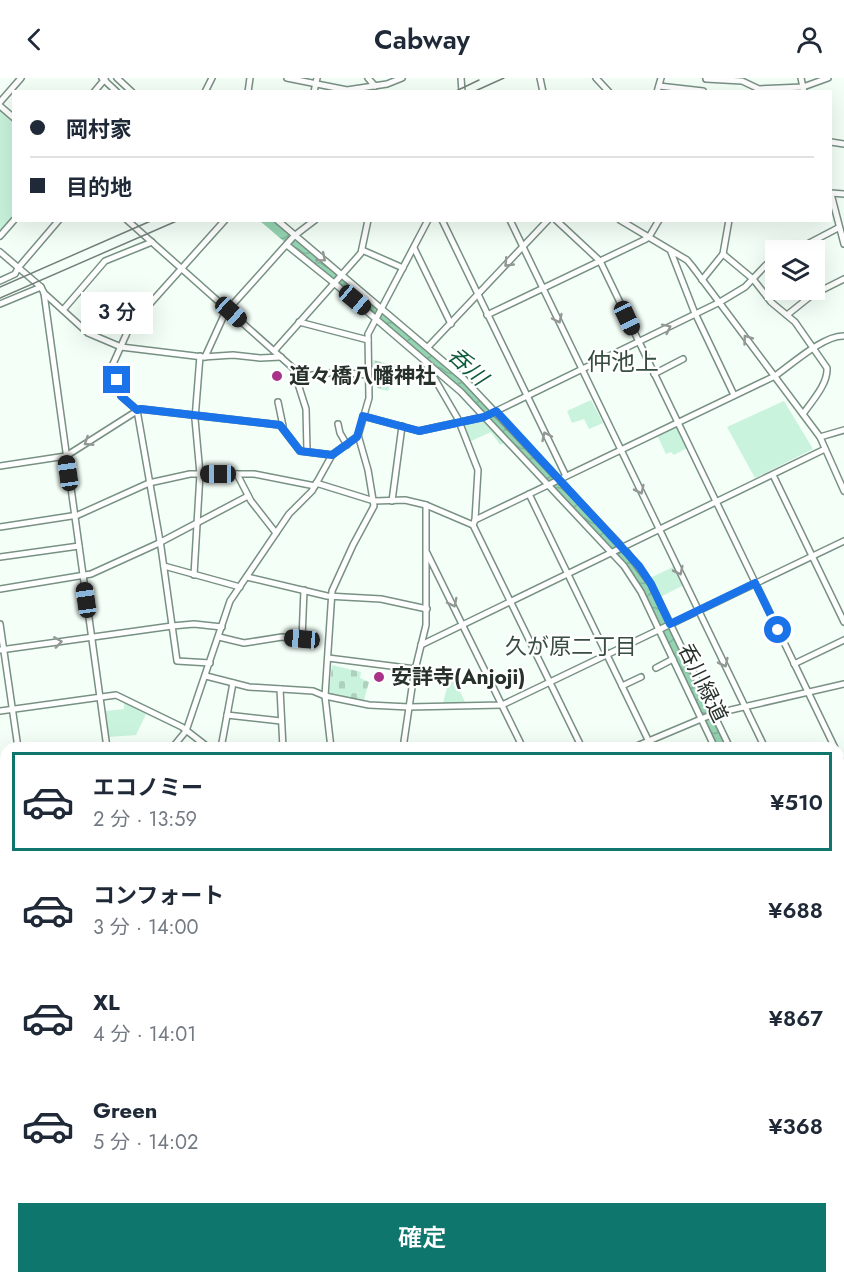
<!DOCTYPE html>
<html lang="ja">
<meta charset="utf-8">
<style>
:root{--surface:#fff;--page:#f2f2f3;--text:#1f2937;--muted:#747a83;--line:#e0e1e3;--accent:#0f766e}
body{margin:0;font-family:Jost,"Noto Sans JP",sans-serif;background:var(--page);color:var(--text);height:100vh;display:flex;flex-direction:column;font-size:22px;white-space:nowrap}
*{box-sizing:border-box;margin:0}
p{font-size:20px;color:var(--muted)}
.icon{flex:none;width:33px;height:33px;fill:none;stroke:currentColor;stroke-width:2;stroke-linecap:round;stroke-linejoin:round}
.map{position:relative;flex:1;overflow:hidden}
.sheet{position:absolute;left:0px;top:664px;width:844px;height:542px;display:flex;flex-direction:column;background:var(--surface);border-radius:18px 18px 0 0;box-shadow:0 6px 24px #0002}
.sheet>*{flex:none}
.top-card{position:absolute;left:12px;top:12px;width:820px;height:132px;border-radius:0px;box-shadow:0 6px 24px #0002;display:grid;align-content:center;height:132px;padding:0 18px;background:var(--surface)}
.buttons{position:absolute;left:765px;top:162px;display:grid;gap:12px}
.buttons a{display:grid;place-items:center;width:60px;height:60px;border-radius:0px;background:var(--surface);box-shadow:0 6px 24px #0002;font-size:30px}
.end{position:absolute;width:27px;height:27px;margin:-14px;border:8px solid #1a73e8;background:#fff;box-shadow:0 0 0 3px #fff}
.from{border-radius:50%}
.bubble{position:absolute;height:42px;border-radius:0px;background:var(--surface);box-shadow:0 6px 24px #0002;font-size:20px;font-weight:600;line-height:42px;text-align:center}
.car{position:absolute;width:18px;height:36px;margin:-18px -9px;border-radius:8px;box-shadow:0 0 4px 2px #0007;background:linear-gradient(#222 24%,#8ab4d8 0 40%,#222 0 76%,#8ab4d8 0 86%,#222 0)}
.top-card b{display:flex;align-items:center;gap:21px;height:57px;font-size:22px}
.top-card b+b{border-top:2px solid var(--line)}
.top-card i{width:15px;height:15px;background:var(--text)}
ul{padding:10px 0 0;list-style:none}
li{display:flex;align-items:center;gap:18px;height:99px;margin:0 12px 9px;padding:0 6px;border:3px solid transparent;border-radius:0px}
li div{flex:1}
li b{display:block;font-size:22px}
li em{font-style:normal;font-weight:600}
li.active{border-color:var(--accent)}
li>.icon{width:54px;height:54px;stroke-width:1.5}
.primary-button{display:flex;gap:12px;margin-top:auto;padding:12px 18px}
.primary-button a{flex:1;height:69px;border-radius:0px;background:var(--accent);color:#fff;font-size:24px;font-weight:600;line-height:69px;text-align:center}
header{display:flex;justify-content:space-between;align-items:center;height:78px;padding:0 18px;background:var(--surface);font-size:27px;font-weight:600}
.map>svg:first-child{display:block}
</style>
<header><svg class="icon" aria-label="back" viewBox="0 0 24 24"><path d="M15 5l-7 7 7 7"/></svg>Cabway<svg class="icon" aria-label="person" viewBox="0 0 24 24"><circle cx="12" cy="8" r="4"/><path d="M4 21q1-7 8-7t8 7"/></svg></header>
<div class="map">
<svg width="844" height="1205" viewBox="0 0 844 1205">
<defs>
<pattern id="cemetery-stones" width="16" height="16" patternUnits="userSpaceOnUse" patternTransform="scale(1.5)"><rect width="16" height="16" fill="#c9f3dc"/><path d="M2 7V4a2 2 0 0 1 4 0v3zM10 15v-3a2 2 0 0 1 4 0v3z" fill="#add1bd"/></pattern>
<pattern id="water-waves" width="16" height="10" patternUnits="userSpaceOnUse" patternTransform="scale(1.5)"><rect width="16" height="10" fill="#94d4b2"/><path d="M0 5q4-4 8 0t8 0" fill="none" stroke="#80b699"/></pattern>
</defs>
<rect width="100%" height="100%" fill="#f4fff8"/>
<g fill="url(#cemetery-stones)">
<path d="M373 282 399 288 388 313 377 310V287H373Z"/>
<path d="M332 587 361 594 360 600 369 604 364 622 329 616Z"/>
</g>
<g fill="#c9f3dc">
<path d="M0 31 13 43 14 138 0 153Z"/>
<path d="M591 322 603 345 589 351 584 341 572 345 567 333Z"/>
<path d="M784 323 813 371 755 400 727 349Z"/>
<path d="M485 341 506 364 500 367 491 354 469 364 462 346Z"/>
<path d="M676 348 687 370 674 377 671 374 666 376 657 357Z"/>
<path d="M675 488 684 507 660 519 650 500Z"/>
<path d="M448 589 465 624 443 625 448 606 442 593Z"/>
<path d="M124 625 146 636 136 657 108 659 105 633 124 631Z"/>
</g>
<path fill="url(#water-waves)" d="M260 143H273L461 301 623 472 648 506 726 670H720L717 666 636 501 626 487 461 314Z"/>
<g fill="none" stroke-linecap="round" stroke-linejoin="round">
<defs>
<g id="minor">
<path d="M102 0 117 14"/>
<path d="M117 0 132 14"/>
<path d="M287 0 347 12 387 6 402 0"/>
<path d="M368 0 375 8"/>
<path d="M461 0 462 14"/>
<path d="M540 0 543 14"/>
<path d="M596 0 609 14"/>
<path d="M801 0 804 14"/>
<path d="M706 1 742 3 759 11 803 9 828 0"/>
<path d="M659 8 703 13"/>
<path d="M94 14 105 1"/>
<path d="M205 14 212 0"/>
<path d="M248 14 250 0"/>
<path d="M314 14 317 0"/>
<path d="M657 14 661 0"/>
<path d="M0 24 21 0"/>
<path d="M0 28 14 40"/>
<path d="M831 64 844 66"/>
<path d="M831 115 844 116"/>
<path d="M831 116 844 166"/>
<path d="M127 142 293 290 306 331 307 373"/>
<path d="M277 142 463 300 626 473 651 506 730 670"/>
<path d="M442 142 566 398"/>
<path d="M510 142 765 670"/>
<path d="M556 142 600 183 835 670"/>
<path d="M620 142 687 182 692 188 820 359 844 413"/>
<path d="M0 158 14 142"/>
<path d="M288 168 334 205 461 314 624 488 641 514 715 670"/>
<path d="M414 170 451 246"/>
<path d="M362 172 403 190"/>
<path d="M796 172 838 150"/>
<path d="M0 174 41 209 44 215 107 670"/>
<path d="M671 174 694 233 734 317"/>
<path d="M723 176 753 201 771 224 795 244 827 290C828 306 812 323 803 336"/>
<path d="M702 202 723 176 729 142"/>
<path d="M0 203 15 196 18 190 59 142"/>
<path d="M44 215 88 255 121 269 203 279 233 277 260 280 281 279"/>
<path d="M0 226 41 209"/>
<path d="M63 232 105 183 152 164"/>
<path d="M487 237 644 162 649 159 659 142"/>
<path d="M787 237 812 217 844 201"/>
<path d="M299 244 368 262"/>
<path d="M428 269 548 142"/>
<path d="M274 273 361 175 368 142"/>
<path d="M205 279 225 235 294 158 315 142"/>
<path d="M426 286 458 341 478 392 475 442"/>
<path d="M654 296 683 281"/>
<path d="M296 299 337 294 368 297"/>
<path d="M278 324 283 348"/>
<path d="M363 338 419 353 484 339 720 224 745 209 767 186 776 183"/>
<path d="M338 346 340 355 347 367"/>
<path d="M820 359 844 352"/>
<path d="M0 388 66 378 140 331 280 347 300 373 332 377"/>
<path d="M237 396 251 423 276 455"/>
<path d="M773 397 844 544"/>
<path d="M316 405 374 423 405 422 426 427 473 447 582 670"/>
<path d="M529 416 652 670"/>
<path d="M392 423 402 348"/>
<path d="M473 447 475 442 775 298C792 286 824 257 844 258"/>
<path d="M0 449 78 437 149 405 190 396H254L315 408"/>
<path d="M427 475 523 670"/>
<path d="M0 479 79 468"/>
<path d="M164 488 240 509"/>
<path d="M194 497 200 396 195 341 200 278"/>
<path d="M247 499 327 518 381 521 427 531"/>
<path d="M0 511 91 496 157 466 248 418"/>
<path d="M0 546 18 670"/>
<path d="M219 559 244 565 282 559 302 561 304 512"/>
<path d="M421 567 825 371"/>
<path d="M0 572 172 548 194 546 222 549"/>
<path d="M328 580 415 591"/>
<path d="M210 585 177 583 161 469 137 332 121 318 113 286 130 248 225 142"/>
<path d="M794 586 844 562"/>
<path d="M656 590 673 581"/>
<path d="M206 598 249 609 313 613 325 618 369 627 409 629 502 627 844 463"/>
<path d="M622 608 641 599"/>
<path d="M280 611 283 670"/>
<path d="M0 633 116 617 182 649 209 670"/>
<path d="M227 637 281 643"/>
<path d="M172 670 186 653 230 523 289 436 312 413 332 377 358 358 369 320 368 256 428 142"/>
<path d="M221 670 233 605"/>
<path d="M331 670 325 618 332 513 353 467 374 428 368 392 358 357"/>
<path d="M403 670 414 596 426 547V427"/>
<path d="M632 670 713 636 844 606"/>
<path d="M838 678 844 689"/>
<path d="M0 695 6 694"/>
<path d="M838 696 844 693"/>
<path d="M0 757 6 756"/>
<path d="M838 794 844 792"/>
<path d="M0 819 6 818"/>
<path d="M838 822 844 833"/>
<path d="M0 867 6 863"/>
<path d="M838 894 844 891"/>
<path d="M838 896 844 908"/>
<path d="M838 923 844 930"/>
<path d="M0 936 6 943"/>
<path d="M838 994 844 991"/>
<path d="M0 1039 6 1047"/>
<path d="M838 1055 844 1066"/>
<path d="M838 1092 844 1090"/>
<path d="M0 1119 6 1126"/>
<path d="M838 1149 843 1153"/>
<path d="M0 1165 6 1160"/>
<path d="M0 1170 6 1177"/>
<path d="M838 1183 844 1200"/>
<path d="M25 1200 29 1205"/>
<path d="M67 1200 72 1205"/>
<path d="M115 1200 117 1205"/>
<path d="M135 1200 136 1205"/>
<path d="M182 1200V1205"/>
<path d="M271 1200V1205"/>
<path d="M361 1200 362 1205"/>
<path d="M450 1200 451 1205"/>
<path d="M520 1200V1205"/>
<path d="M546 1200V1205"/>
<path d="M589 1200V1205"/>
<path d="M723 1200 725 1205"/>
<path d="M773 1200 774 1205"/>
<path d="M479 1205 514 1200"/>
<path d="M758 1205 764 1200"/>
<path d="M814 1205V1200"/>
</g>
<g id="highway">
<path d="M838 730 844 714"/>
<path d="M838 756 844 739"/>
<path d="M679 1205 681 1200"/>
<path d="M688 1205 690 1200"/>
</g>
</defs>
<use href="#minor" stroke="#789183" stroke-width="8"/>
<use href="#highway" stroke="#789183" stroke-width="11"/>
<use href="#minor" stroke="#fff" stroke-width="5"/>
<use href="#highway" stroke="#fff" stroke-width="8"/>
<g stroke="#757f79" stroke-width="1.5">
<path d="M454 14 479 2"/>
<path d="M473 14 504 0"/>
<path d="M0 209 153 142"/>
<path d="M0 220 179 142"/>
<path d="M0 1131 6 1138"/>
<path d="M61 1200 65 1205"/>
</g>
</g>
<defs><path id="oneway-chevron" d="M-2-3.5L2.5 0L-2 3.5" fill="none" stroke-width="1.6" stroke-linecap="round" stroke-linejoin="round" transform="scale(1.5)"/></defs>
<g stroke="#939895">
<use href="#oneway-chevron" transform="translate(322 180) rotate(40)"/>
<use href="#oneway-chevron" transform="translate(508 185) rotate(134)"/>
<use href="#oneway-chevron" transform="translate(558 241) rotate(65)"/>
<use href="#oneway-chevron" transform="translate(667 250) rotate(-26)"/>
<use href="#oneway-chevron" transform="translate(747 261) rotate(-126)"/>
<use href="#oneway-chevron" transform="translate(546 358) rotate(-115)"/>
<use href="#oneway-chevron" transform="translate(88 364) rotate(147)"/>
<use href="#oneway-chevron" transform="translate(640 412) rotate(64)"/>
<use href="#oneway-chevron" transform="translate(679 493) rotate(64)"/>
<use href="#oneway-chevron" transform="translate(453 525) rotate(63)"/>
<use href="#oneway-chevron" transform="translate(58 564) rotate(-8)"/>
<use href="#oneway-chevron" transform="translate(724 585) rotate(64)"/>
</g>
<g fill="none" stroke-linecap="round" stroke-linejoin="round">
<path stroke="#1a73e8" stroke-width="8" d="M117 302 121 318 137 332 141 331 280 347 300 373 332 377 357 359 363 338 419 353 484 339 496 333 639 488 651 506 670 546 755 505 778 552"/>
</g>
<g fill="#aa338a" stroke="#fff" stroke-width="2">
<circle cx="277" cy="298" r="6"/>
<circle cx="379" cy="599" r="6"/>
</g>
<g text-anchor="middle" stroke-width="4.5" stroke-linejoin="round" paint-order="stroke">
<g font-size="21" font-weight="bold" fill="#27312b" stroke="#fff" text-anchor="start">
<text x="289" y="305">道々橋八幡神社</text>
<text x="391" y="606">安詳寺(Anjoji)</text>
</g>
<g font-size="21" fill="#27312b" stroke="#fff">
<text transform="translate(703 605) rotate(64)" y="7">呑川緑道</text>
</g>
<g font-size="22" font-style="italic" fill="#0e5c3d" stroke="#fff">
<text transform="translate(468 288) rotate(43)" y="8">呑川</text>
</g>
<g font-size="22" fill="#374e41" stroke="#fff">
<text x="571" y="576">久が原二丁目</text>
</g>
<g font-size="24" fill="#374e41" stroke="#fff">
<text x="623" y="292">仲池上</text>
</g>
</g>
</svg>
<div class="buttons">
<a><svg class="icon" aria-label="layers" viewBox="0 0 24 24"><path d="M12 4l9 5-9 5-9-5zM3 14l9 5 9-5"/></svg></a>
</div>
<i class="end from" style="left:778px;top:552px"></i>
<i class="end" style="left:117px;top:302px"></i>
<div class="bubble" style="left:81px;top:214px;width:72px">3 分</div>
<i class="car" style="left:355px;top:222px;rotate:130deg"></i>
<i class="car" style="left:231px;top:234px;rotate:132deg"></i>
<i class="car" style="left:627px;top:240px;rotate:155deg"></i>
<i class="car" style="left:68px;top:395px;rotate:352deg"></i>
<i class="car" style="left:218px;top:396px;rotate:270deg"></i>
<i class="car" style="left:86px;top:522px;rotate:352deg"></i>
<i class="car" style="left:302px;top:561px;rotate:275deg"></i>
<div class="top-card">
<b><i class="from"></i>岡村家</b>
<b><i></i>目的地</b>
</div>
<section class="sheet">
<ul>
<li class="active"><svg class="icon" aria-label="car" viewBox="0 0 24 24"><path d="M5 17H2v-5l4-1 3-4h7l3 4 3 1v5h-3M9 17h6M6 11h13"/><circle cx="7" cy="17" r="2"/><circle cx="17" cy="17" r="2"/></svg><div><b>エコノミー</b><p>2 分 · 13:59</p></div><em>¥510</em></li>
<li><svg class="icon" aria-label="car" viewBox="0 0 24 24"><path d="M5 17H2v-5l4-1 3-4h7l3 4 3 1v5h-3M9 17h6M6 11h13"/><circle cx="7" cy="17" r="2"/><circle cx="17" cy="17" r="2"/></svg><div><b>コンフォート</b><p>3 分 · 14:00</p></div><em>¥688</em></li>
<li><svg class="icon" aria-label="car" viewBox="0 0 24 24"><path d="M5 17H2v-5l4-1 3-4h7l3 4 3 1v5h-3M9 17h6M6 11h13"/><circle cx="7" cy="17" r="2"/><circle cx="17" cy="17" r="2"/></svg><div><b>XL</b><p>4 分 · 14:01</p></div><em>¥867</em></li>
<li><svg class="icon" aria-label="car" viewBox="0 0 24 24"><path d="M5 17H2v-5l4-1 3-4h7l3 4 3 1v5h-3M9 17h6M6 11h13"/><circle cx="7" cy="17" r="2"/><circle cx="17" cy="17" r="2"/></svg><div><b>Green</b><p>5 分 · 14:02</p></div><em>¥368</em></li>
</ul>
<div class="primary-button"><a>確定</a></div>
</section>
</div>
